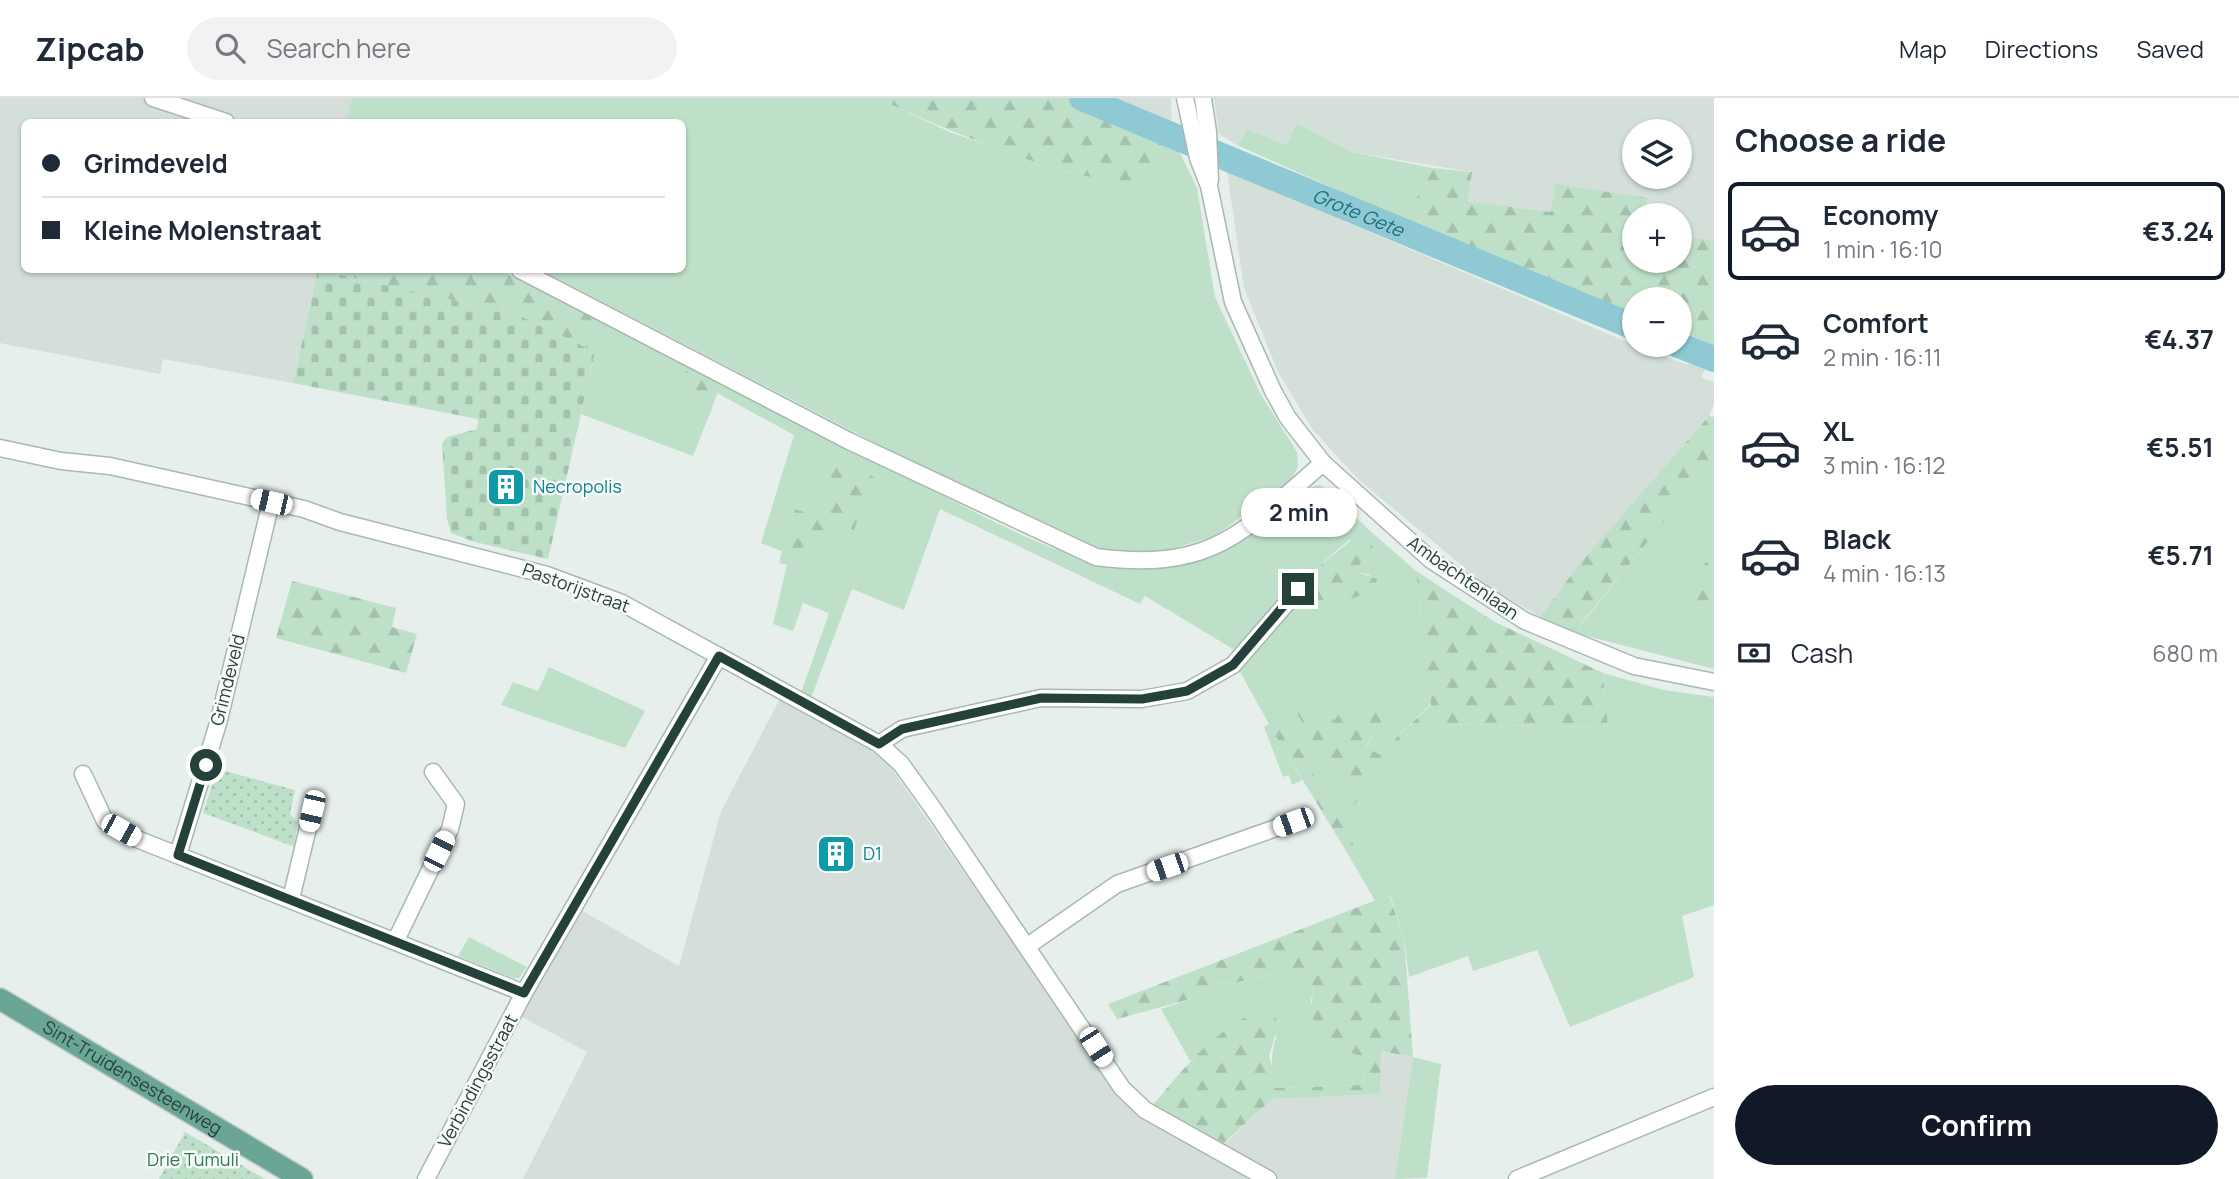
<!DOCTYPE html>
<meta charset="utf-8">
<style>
:root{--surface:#fff;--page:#f2f2f3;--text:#1f2937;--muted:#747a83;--line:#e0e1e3;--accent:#111827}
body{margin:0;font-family:Manrope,sans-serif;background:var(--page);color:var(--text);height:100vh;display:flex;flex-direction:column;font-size:26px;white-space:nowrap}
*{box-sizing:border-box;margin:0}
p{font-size:23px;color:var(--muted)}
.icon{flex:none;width:38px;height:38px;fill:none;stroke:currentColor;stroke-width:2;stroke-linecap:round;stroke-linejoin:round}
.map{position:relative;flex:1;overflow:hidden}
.panel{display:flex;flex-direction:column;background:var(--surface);width:525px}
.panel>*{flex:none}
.top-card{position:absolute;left:21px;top:21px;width:665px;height:154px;border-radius:10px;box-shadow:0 2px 5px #0004;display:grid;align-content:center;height:154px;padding:0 21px;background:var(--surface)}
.tools{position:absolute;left:1622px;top:21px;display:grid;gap:14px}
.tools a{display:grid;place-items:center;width:70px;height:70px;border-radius:50%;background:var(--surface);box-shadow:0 2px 5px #0004;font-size:35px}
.end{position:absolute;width:32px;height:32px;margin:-16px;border:9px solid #24423a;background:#fff;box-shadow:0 0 0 4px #fff}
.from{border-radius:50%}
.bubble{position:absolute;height:49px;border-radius:24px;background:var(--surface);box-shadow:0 2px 5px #0004;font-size:23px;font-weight:700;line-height:49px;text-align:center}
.car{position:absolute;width:21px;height:42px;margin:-21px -10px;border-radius:9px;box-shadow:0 0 5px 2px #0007;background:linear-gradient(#fff 24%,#345 0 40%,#fff 0 76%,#345 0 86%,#fff 0)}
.top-card b{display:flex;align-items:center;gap:24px;height:66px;font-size:26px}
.top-card b+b{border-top:2px solid var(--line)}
.top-card i{width:18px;height:18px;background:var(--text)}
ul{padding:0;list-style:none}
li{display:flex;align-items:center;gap:21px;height:98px;margin:0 14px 10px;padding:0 7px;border:4px solid transparent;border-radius:10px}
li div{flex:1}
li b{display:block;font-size:26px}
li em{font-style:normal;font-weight:700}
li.selected{border-color:var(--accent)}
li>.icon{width:63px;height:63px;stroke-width:1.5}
h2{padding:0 21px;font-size:32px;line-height:84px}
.pay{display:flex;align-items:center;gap:18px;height:77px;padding:0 21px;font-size:26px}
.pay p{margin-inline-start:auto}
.primary-button{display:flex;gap:14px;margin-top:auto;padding:14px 21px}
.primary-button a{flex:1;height:80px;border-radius:42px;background:var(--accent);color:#fff;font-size:28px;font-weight:700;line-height:80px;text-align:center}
header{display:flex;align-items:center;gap:42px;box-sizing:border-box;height:98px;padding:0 35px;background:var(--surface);border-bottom:2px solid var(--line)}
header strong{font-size:33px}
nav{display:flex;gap:38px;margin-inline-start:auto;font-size:24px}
.search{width:490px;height:63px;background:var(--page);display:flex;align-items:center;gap:18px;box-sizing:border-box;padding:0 24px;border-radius:38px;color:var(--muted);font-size:26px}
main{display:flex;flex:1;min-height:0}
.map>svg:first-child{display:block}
</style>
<header>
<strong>Zipcab</strong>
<div class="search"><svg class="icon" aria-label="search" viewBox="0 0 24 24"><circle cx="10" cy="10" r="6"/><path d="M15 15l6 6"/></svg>Search here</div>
<nav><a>Map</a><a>Directions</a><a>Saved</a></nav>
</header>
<main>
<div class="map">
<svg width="1714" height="1081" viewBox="0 0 1714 1081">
<defs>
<pattern id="forest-firs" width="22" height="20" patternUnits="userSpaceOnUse" patternTransform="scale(1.75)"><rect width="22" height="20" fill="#bfe0c8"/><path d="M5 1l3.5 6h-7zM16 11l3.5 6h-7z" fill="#a4c1ad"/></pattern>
<pattern id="cemetery-stones" width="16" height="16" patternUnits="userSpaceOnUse" patternTransform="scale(1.75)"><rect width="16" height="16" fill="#bfe0c8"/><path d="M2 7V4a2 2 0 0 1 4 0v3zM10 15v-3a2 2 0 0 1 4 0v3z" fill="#a4c1ad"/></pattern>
<pattern id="park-dots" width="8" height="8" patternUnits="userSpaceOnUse" patternTransform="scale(1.75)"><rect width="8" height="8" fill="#bfe0c8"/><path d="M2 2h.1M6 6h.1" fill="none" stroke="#a4c1ad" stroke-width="1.8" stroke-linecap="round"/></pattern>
</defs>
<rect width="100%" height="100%" fill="#e6efeb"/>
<g fill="#d4dfda" fill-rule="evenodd">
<path d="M0 0H352L346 24H24V172H318L293 285 163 261 160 276 0 245Z"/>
<path d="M1082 0H1171L1172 38 1141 25Z"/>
<path d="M1214 0H1714V143L1680 137V117H1644L1648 100 1555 87 1551 114 1468 103 1472 74 1351 54 1297 25 1286 47 1249 31 1237 47 1219 36ZM1634 33H1680V79H1634Z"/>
<path d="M1227 73 1634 247 1688 267 1691 260 1707 266 1701 279 1714 284V306L1709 318 1580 465 1540 519 1484 486 1359 382 1313 332 1278 274 1244 190Z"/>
<path d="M781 599 862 645 889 667 1118 994 1213 1057 1272 1001 1379 996 1380 953 1413 959 1395 1081H523L587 954 522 919 579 811 679 868 721 713Z"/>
</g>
<g fill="#bfe0c8" fill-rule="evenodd">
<path d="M352 0H877L952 35 1072 75 1157 78 1180 55 1197 90 1215 199 1260 295 1297 354 1298 369 1290 383 1215 438 1169 452 1133 455 1092 449 885 350 541 172H682V24H346Z"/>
<path d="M1297 25 1351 54 1433 70 1404 122 1237 47 1248 31 1286 47Z"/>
<path d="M602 222C703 274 803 326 904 377 971 411 1075 474 1150 471 1215 468 1259 431 1306 391L1319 387 1329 392 1368 431 1416 473 1431 606 1379 656 1366 650 1384 617 1344 606 1352 709 1434 626 1608 629 1603 575 1664 592 1714 599V807L1682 818 1694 879 1570 929 1537 852 1473 873 1468 858 1409 879 1404 840 1390 797 1376 805 1348 756 1356 751 1283 621 1270 627 1302 682 1292 687 1289 677 1283 679 1264 629 1269 626 1239 572 1299 502 1317 506 1370 477 1357 474 1359 467 1370 459 1349 442 1312 474 1302 470 1295 487 1238 554 1145 498 1140 506 940 411 904 512 852 491 811 600 801 595 829 515 803 505 793 533 773 526 787 467 779 465 782 453 761 445 794 337 717 295 719 291 681 288 714 305 693 358 581 316ZM837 360 827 444 814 440 817 420Z"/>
<path d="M1710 367 1714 368V458L1684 503 1714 515V571L1579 536 1582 525Z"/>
<path d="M549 569 645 613 625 650 501 607 513 584 538 593Z"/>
<path d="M469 839 527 869 519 880H513L458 858Z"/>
<path d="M1282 874 1307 881 1313 889 1311 904 1348 954 1366 960 1363 987 1273 990C1273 970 1269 957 1277 938L1231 928 1190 963 1161 911 1194 900 1213 886 1234 885Z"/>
<path d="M1413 959 1441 966 1427 1080 1395 1081Z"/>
</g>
<g fill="url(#forest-firs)">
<path d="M877 0H1082L1172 38 1180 55C1173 62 1165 74 1157 78 1105 104 929 24 877 0Z"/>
<path d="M1433 70 1472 74 1468 103 1551 114 1555 86 1648 100 1644 117H1634V163H1680V137L1714 143V247L1680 234V201H1634V216L1404 122Z"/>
<path d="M318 172H499L602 222 595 254 502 209 501 213Z"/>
<path d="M686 273 719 290 714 305 680 288Z"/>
<path d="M1709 318 1714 319V368H1710L1582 524 1579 536 1540 519 1580 465Z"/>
<path d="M837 360 874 379 854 432 834 425 827 444 814 440 807 460 783 453 795 411 817 419Z"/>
<path d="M1359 436 1374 450 1370 459 1359 467 1357 474 1377 481 1375 489C1350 505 1328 509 1299 502L1312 474Z"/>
<path d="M1714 458V515L1684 503 1705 465Z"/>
<path d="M1416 473 1493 523 1603 575 1608 629 1434 626 1352 709 1297 615 1309 606 1335 622 1344 606 1385 617 1366 649 1379 656 1431 607Z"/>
<path d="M292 483 396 510 392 529 417 536 406 575 276 540Z"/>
<path d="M1283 621 1356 751 1348 756 1269 627Z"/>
<path d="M1389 797 1404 840 1413 959 1381 953 1380 996 1272 1001 1224 1045 1153 1007C1185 969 1219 925 1268 910L1279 925 1269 958 1273 971V990L1363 987 1366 960C1322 945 1308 939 1313 889L1307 881 1282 874 1234 885 1213 886 1194 900 1117 921 1108 906Z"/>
</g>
<path fill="url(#cemetery-stones)" d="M318 172 501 213 502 209 595 254 548 461 475 444 451 435 447 421 442 345 447 339 477 331 478 321 293 285Z"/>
<g fill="url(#park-dots)">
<path d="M217 671 295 692 290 716 297 724 295 749 203 715Z"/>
<path d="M185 1034 265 1081H159Z"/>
</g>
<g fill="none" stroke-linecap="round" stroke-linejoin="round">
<g stroke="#8ec9d4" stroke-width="26">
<path id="s1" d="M1082 0 1634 229"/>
<path d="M1678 247 1714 261"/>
</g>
<defs>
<g id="minor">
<path d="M153 0 226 24"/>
<path d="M1185 0 1198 60 1209 88 1233 204 1273 293 1288 320 1323 365 1431 462 1525 523 1634 568 1714 584"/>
<path d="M1203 0 1208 34 1210 82"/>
<path d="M520 172 849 343 1096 459C1211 474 1241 436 1323 365"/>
<path d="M0 350 61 363 110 368 304 411 340 424 547 477 622 505 879 646 901 666 932 709 1122 990 1145 1012 1268 1081"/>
<path d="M879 646 902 631 1041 600 1142 601 1187 593 1233 567 1299 491"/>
<path d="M83 676 105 723 137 741 524 895"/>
<path d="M178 757 219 622 271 404"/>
<path d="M291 801 312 713"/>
<path d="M396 842 450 731 456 706 433 674"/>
<path d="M1029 847 1117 786 1293 724"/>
<path d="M426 1081 524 895 719 558"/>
<path d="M1517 1081 1714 999"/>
</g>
<g id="major">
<path id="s2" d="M0 901 302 1081"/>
</g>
</defs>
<use href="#minor" stroke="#a8b8b2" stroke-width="19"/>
<use href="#major" stroke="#c2cac8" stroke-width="24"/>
<use href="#minor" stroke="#fff" stroke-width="16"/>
<use href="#major" stroke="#6aa596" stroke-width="21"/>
</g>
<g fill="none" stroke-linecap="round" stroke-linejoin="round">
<path stroke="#24423a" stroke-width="9" d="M206 667 178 757 524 895 719 558 879 646 902 631 1041 600 1142 601 1187 593 1233 567 1298 491"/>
</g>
<defs>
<symbol id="building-square" viewBox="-11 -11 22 22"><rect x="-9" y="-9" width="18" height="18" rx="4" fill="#0f9aa8" stroke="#f7fbf9"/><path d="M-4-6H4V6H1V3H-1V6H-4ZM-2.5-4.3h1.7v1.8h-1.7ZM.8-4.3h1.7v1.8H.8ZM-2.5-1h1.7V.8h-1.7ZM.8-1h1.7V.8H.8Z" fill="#fff"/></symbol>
</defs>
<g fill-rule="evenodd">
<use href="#building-square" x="484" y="367" width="44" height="44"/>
<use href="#building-square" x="814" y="734" width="44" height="44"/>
</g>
<g text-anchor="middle" stroke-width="5" stroke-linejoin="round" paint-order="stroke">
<g font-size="18" fill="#0d838f" stroke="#f7fbf9" text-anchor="start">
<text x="533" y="395">Necropolis</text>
<text x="863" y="762">D1</text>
</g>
<g font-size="18" fill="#24423a" stroke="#f7fbf9">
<text transform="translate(1463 480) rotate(35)" y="6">Ambachtenlaan</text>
<text transform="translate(576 490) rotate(20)" y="6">Pastorijstraat</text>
<text transform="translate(228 582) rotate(-76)" y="6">Grimdeveld</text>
<text dy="6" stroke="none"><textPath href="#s2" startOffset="154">Sint-Truidensesteenweg</textPath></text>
<text transform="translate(478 983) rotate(-62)" y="6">Verbindingsstraat</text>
</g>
<g font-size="18" fill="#2d7a4b" stroke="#f7fbf9">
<text x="193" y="1068">Drie Tumuli</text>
</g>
<g font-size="19" font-style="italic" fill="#1c6f80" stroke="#f7fbf9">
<text dy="7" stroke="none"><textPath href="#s1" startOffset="299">Grote Gete</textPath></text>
</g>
</g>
</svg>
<div class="tools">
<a><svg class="icon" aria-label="layers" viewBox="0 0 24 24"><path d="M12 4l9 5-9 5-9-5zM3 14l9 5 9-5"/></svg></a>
<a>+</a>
<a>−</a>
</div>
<i class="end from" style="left:206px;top:667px"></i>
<i class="end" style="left:1298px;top:491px"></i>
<div class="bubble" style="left:1241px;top:390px;width:116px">2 min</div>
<i class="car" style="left:271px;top:404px;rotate:283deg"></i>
<i class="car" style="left:312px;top:713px;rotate:193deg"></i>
<i class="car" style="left:1293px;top:724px;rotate:250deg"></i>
<i class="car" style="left:121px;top:732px;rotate:119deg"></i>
<i class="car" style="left:439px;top:753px;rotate:26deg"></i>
<i class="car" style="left:1167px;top:769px;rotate:251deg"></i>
<i class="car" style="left:1096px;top:949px;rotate:147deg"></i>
<div class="top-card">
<b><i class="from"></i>Grimdeveld</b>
<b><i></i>Kleine Molenstraat</b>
</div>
</div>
<section class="panel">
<h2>Choose a ride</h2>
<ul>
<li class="selected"><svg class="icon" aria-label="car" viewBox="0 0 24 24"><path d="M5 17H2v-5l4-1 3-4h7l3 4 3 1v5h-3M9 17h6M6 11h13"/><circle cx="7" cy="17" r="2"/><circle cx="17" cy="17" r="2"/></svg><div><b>Economy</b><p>1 min · 16:10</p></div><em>€3.24</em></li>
<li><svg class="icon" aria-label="car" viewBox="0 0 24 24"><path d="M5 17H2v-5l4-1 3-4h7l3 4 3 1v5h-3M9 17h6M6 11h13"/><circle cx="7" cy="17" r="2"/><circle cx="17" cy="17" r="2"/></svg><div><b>Comfort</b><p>2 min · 16:11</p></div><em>€4.37</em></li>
<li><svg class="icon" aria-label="car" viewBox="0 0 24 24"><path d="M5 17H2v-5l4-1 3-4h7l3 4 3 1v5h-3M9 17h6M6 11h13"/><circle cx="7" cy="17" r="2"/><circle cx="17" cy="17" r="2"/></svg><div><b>XL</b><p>3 min · 16:12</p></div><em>€5.51</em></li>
<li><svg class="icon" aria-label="car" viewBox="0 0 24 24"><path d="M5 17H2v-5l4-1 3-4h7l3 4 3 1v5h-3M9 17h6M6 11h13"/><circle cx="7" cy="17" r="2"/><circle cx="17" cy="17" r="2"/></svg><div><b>Black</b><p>4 min · 16:13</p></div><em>€5.71</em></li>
</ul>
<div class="pay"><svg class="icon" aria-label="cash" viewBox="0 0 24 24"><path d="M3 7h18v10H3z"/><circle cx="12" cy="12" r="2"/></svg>Cash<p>680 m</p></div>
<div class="primary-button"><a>Confirm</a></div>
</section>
</main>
